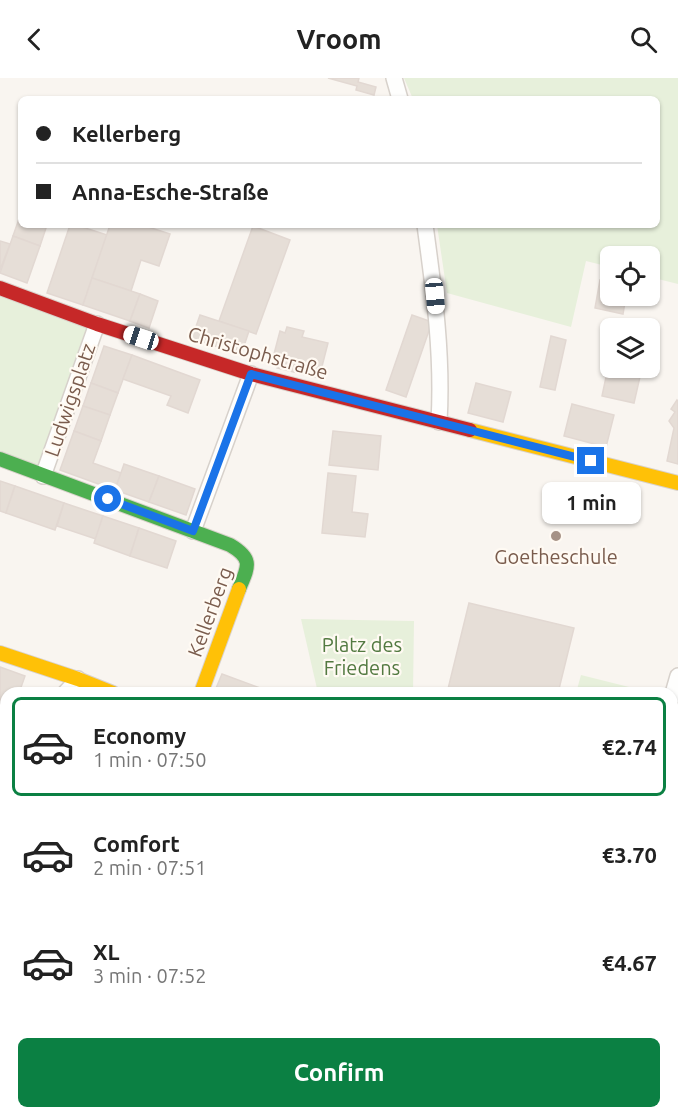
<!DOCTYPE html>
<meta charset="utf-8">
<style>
:root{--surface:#fff;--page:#f6f6f6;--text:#222;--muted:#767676;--line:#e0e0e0;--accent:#0b8043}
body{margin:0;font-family:Ubuntu,sans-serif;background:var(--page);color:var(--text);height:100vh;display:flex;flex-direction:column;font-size:22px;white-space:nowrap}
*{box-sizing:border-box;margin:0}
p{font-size:20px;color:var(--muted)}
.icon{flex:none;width:33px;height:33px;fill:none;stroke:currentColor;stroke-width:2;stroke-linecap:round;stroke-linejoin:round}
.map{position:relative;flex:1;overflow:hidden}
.side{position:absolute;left:0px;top:609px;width:678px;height:432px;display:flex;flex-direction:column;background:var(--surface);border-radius:18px 18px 0 0;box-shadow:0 2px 4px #0004}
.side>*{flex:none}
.banner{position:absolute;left:18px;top:18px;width:642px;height:132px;border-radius:9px;box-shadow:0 2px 4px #0004;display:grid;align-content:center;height:132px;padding:0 18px;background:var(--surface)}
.fabs{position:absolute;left:600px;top:168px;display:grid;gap:12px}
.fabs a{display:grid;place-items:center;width:60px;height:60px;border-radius:9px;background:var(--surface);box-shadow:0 2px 4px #0004;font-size:30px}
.end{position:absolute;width:27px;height:27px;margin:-14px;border:8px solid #1a73e8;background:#fff;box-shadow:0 0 0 3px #fff}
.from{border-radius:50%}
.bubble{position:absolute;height:42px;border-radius:9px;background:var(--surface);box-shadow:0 2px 4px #0004;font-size:20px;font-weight:600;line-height:42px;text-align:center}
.car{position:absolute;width:18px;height:36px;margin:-18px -9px;border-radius:8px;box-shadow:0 0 4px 2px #0007;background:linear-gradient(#fff 24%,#345 0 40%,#fff 0 76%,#345 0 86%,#fff 0)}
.banner b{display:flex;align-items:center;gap:21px;height:57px;font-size:22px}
.banner b+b{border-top:2px solid var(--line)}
.banner i{width:15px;height:15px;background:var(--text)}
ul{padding:10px 0 0;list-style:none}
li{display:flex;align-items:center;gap:18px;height:99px;margin:0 12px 9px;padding:0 6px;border:3px solid transparent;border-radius:9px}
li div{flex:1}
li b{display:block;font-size:22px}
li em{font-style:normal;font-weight:600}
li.on{border-color:var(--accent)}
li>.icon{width:54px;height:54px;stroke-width:1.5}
.primary-button{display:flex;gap:12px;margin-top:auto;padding:12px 18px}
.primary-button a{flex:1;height:69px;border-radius:9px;background:var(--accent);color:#fff;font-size:24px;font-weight:600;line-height:69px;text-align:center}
header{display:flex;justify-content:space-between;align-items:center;height:78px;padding:0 18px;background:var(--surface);font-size:27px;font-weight:600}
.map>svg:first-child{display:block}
</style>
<header><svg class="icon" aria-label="back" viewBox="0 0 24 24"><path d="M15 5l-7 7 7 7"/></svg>Vroom<svg class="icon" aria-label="search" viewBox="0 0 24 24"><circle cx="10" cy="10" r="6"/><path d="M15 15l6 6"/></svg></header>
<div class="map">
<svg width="678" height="1041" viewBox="0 0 678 1041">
<rect width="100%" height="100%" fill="#f9f5f0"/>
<g fill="#e7f0db">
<path d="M404 0H678V206L650 199V178H610V189L586 183 571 249 447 215 437 147H657V21H413Z"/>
<path d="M0 210 97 246 43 398 0 381Z"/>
<path d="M301 541 414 543 413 615H318Z"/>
<path d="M581 597 645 613V615H576Z"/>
</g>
<g fill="#e6ded7" stroke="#e2d8d2" stroke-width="1.5">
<path d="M328 0H359L358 4 376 9 374 17 356 12 357 8Z"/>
<path d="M21 135V147H47L40 168 13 158Z"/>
<path d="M70 147H76L107 157 83 227 47 215Z"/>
<path d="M110 147H142L170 156 159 188 141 182 131 213 92 200Z"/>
<path d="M253 148 290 162 256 256 219 243Z"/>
<path d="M13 158 40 168 27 205 0 195Z"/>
<path d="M0 163 10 166 0 192Z"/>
<path d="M92 200 140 216 130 243 83 227Z"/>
<path d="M600 202 610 204V218H626L623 236 595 230Z"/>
<path d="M140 216 158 223 149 250 130 243Z"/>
<path d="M200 237 249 253 241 277 192 260Z"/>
<path d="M412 237 432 244 406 319 386 312Z"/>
<path d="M287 249 304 253 302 259 328 265 319 300 277 290 280 277 274 276 280 253 285 255Z"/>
<path d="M551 258 566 262 555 312 540 309Z"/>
<path d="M104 268 132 277 118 315 91 305Z"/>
<path d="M132 277 200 302 188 335 167 327 171 318 123 301Z"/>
<path d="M610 280V290H642L634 325 602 318Z"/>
<path d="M91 305 118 315 110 337 83 328Z"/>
<path d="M476 305 511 314 503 344 468 335Z"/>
<path d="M677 322 678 323V386L667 383 674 350 669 343 675 334 671 331Z"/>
<path d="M572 326 614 337 606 369 564 358Z"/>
<path d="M83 328 110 337 101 363 74 353Z"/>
<path d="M74 353 101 363 93 385 121 395 115 412 60 392Z"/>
<path d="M333 353 381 358 378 392 329 387Z"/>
<path d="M124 386 159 398 149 424 115 412Z"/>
<path d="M328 395 356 398 352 434 368 436 365 459 322 455Z"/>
<path d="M159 398 195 411 186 437 149 424Z"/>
<path d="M0 403 15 408 6 435 0 433Z"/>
<path d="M15 408 64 425 55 452 6 435Z"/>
<path d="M64 425 103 438 96 461 57 448Z"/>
<path d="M103 438 139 450 130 478 94 465Z"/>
<path d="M139 450 176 463 167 490 130 478Z"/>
<path d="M469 525 574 550 558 615H447Z"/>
<path d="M0 589 25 598 19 615H6V644L0 642Z"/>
<path d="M222 596 260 610 258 615H214Z"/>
<path d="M6 705V742L0 735V711Z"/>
<path d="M0 735 6 742V757L0 762Z"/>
<path d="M0 782 6 789V825L0 819Z"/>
<path d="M678 863V954L672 952V883Z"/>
<path d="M0 906 6 910V975L0 971Z"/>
<path d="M6 1014V1035H52L54 1041H7L0 1027V1017Z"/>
<path d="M229 1035H256L249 1041H233Z"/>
<path d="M319 1035H352L356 1038 354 1041H315Z"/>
</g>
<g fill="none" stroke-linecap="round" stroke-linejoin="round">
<defs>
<path id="lane" d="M675 1041 678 1031"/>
<g id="street">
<path d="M394 0 400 21"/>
<path d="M425 147C434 213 443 277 439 344"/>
<path d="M43 398 97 246"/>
<path d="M193 453 251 296"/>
<path d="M65 615 78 601"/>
<path d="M672 619 678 598"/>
<path d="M0 677 6 672"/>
<path d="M0 879 6 882"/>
<path d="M198 1035 205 1041"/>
<path d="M522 1041 523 1035"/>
</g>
<g id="fast">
<path d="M0 381 230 467C254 481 248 489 239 511"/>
<path d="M672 974 678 975"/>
</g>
<g id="slow">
<path d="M470 352 678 405"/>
<path d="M0 575 78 601 113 615"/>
<path d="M201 615 239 511"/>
<path d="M290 1041 295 1035"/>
</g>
<path id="jam" d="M0 210 97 246 251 296 470 352"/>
</defs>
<use href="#lane" stroke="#d7d1cb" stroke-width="10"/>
<use href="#street" stroke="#d7d1cb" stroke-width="18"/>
<use href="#fast" stroke="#d9d2cb" stroke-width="16"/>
<use href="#slow" stroke="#d9d2cb" stroke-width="16"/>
<use href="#jam" stroke="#d9d2cb" stroke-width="16"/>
<use href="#lane" stroke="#fefefd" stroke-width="8"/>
<use href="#street" stroke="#fefefd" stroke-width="15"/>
<use href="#fast" stroke="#4caf50" stroke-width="14"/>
<use href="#slow" stroke="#ffc107" stroke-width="14"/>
<use href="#jam" stroke="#c62828" stroke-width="14"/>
</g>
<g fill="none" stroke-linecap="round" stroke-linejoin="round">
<path stroke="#1a73e8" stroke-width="8" d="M108 421 193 453 251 296 591 383"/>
</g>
<circle fill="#a69286" stroke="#fffaf3" stroke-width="2" cx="556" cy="458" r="6"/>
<g text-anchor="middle" stroke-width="4.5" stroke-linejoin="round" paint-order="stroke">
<g font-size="20" fill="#7a5c4d" stroke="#fffaf3">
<text transform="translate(258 275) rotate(16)" y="7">Christophstraße</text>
<text transform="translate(70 322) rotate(-71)" y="7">Ludwigsplatz</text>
<text transform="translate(210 534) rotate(-70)" y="7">Kellerberg</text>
</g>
<g font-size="20" fill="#7a5c4d" stroke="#fffaf3">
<text x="556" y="486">Goetheschule</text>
</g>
<g font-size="20" fill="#537a41" stroke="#fffaf3">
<text x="362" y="574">Platz des<tspan x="362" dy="23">Friedens</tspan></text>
</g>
</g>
</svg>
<div class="fabs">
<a><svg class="icon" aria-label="locate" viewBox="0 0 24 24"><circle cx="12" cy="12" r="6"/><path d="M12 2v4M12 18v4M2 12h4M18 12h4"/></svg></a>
<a><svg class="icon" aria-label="layers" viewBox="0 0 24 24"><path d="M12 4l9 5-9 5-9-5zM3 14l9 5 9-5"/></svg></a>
</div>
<i class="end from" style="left:108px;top:421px"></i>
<i class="end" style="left:591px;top:383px"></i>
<div class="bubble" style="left:542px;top:404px;width:99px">1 min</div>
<i class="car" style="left:435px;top:218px;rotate:175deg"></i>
<i class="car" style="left:141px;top:260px;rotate:288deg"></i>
<div class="banner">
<b><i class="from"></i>Kellerberg</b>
<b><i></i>Anna-Esche-Straße</b>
</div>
<section class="side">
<ul>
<li class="on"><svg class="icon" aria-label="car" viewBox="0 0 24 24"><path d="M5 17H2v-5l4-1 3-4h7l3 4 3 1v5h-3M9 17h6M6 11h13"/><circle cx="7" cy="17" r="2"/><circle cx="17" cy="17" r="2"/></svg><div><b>Economy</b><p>1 min · 07:50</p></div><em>€2.74</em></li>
<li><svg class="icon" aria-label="car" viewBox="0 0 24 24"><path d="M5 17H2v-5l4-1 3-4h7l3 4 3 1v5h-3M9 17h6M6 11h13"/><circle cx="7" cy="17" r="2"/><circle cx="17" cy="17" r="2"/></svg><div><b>Comfort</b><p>2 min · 07:51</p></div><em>€3.70</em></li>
<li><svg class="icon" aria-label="car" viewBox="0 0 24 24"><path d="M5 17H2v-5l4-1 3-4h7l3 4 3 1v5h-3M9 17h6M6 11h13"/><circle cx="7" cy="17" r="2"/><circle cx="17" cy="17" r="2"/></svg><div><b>XL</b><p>3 min · 07:52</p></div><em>€4.67</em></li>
</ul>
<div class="primary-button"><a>Confirm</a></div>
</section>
</div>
